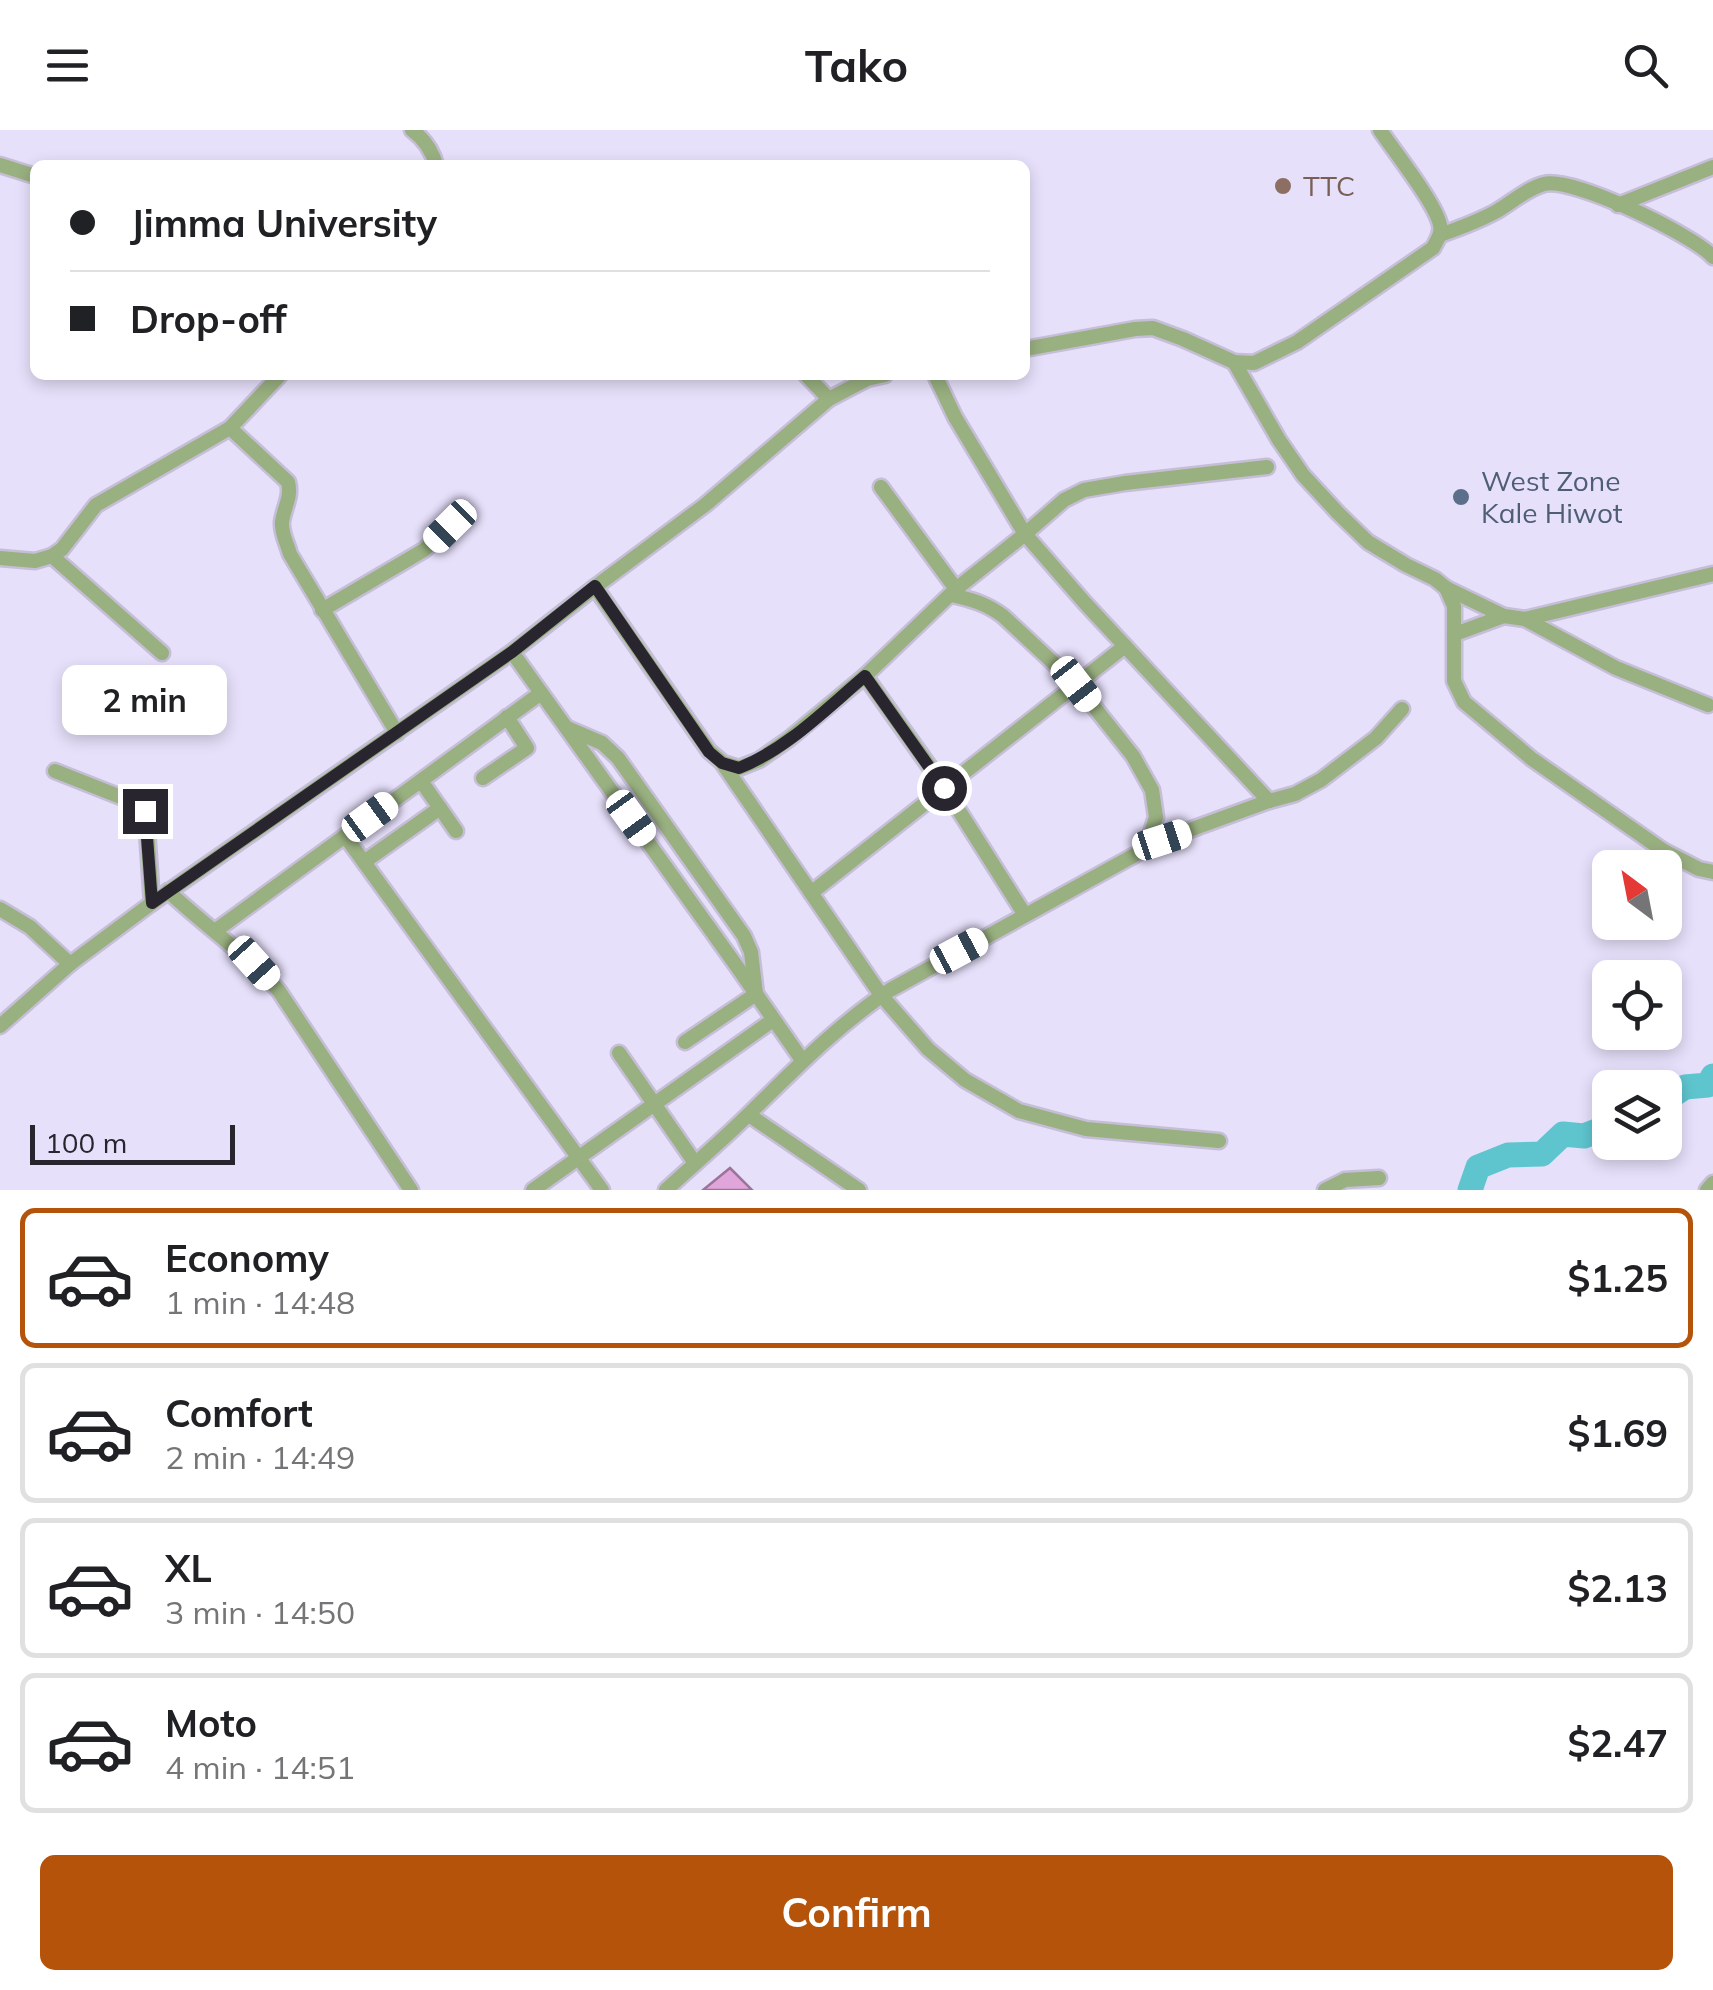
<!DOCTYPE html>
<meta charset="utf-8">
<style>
:root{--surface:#fff;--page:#f2f2f2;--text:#202124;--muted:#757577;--line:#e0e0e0;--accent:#b45309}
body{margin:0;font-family:Mulish,sans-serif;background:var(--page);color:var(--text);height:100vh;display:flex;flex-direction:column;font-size:38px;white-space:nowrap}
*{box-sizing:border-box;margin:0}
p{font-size:32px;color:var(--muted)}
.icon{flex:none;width:55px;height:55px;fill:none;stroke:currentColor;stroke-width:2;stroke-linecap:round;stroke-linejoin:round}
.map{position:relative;height:1060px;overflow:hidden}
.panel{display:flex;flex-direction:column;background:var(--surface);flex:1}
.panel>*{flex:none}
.hud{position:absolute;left:30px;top:30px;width:1000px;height:220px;border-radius:15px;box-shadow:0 5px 15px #0003;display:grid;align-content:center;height:220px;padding:0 40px;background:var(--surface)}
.needle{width:65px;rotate:328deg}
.buttons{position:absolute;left:1592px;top:720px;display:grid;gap:20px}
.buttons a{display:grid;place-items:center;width:90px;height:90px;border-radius:15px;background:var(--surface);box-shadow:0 5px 15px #0003;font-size:50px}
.scale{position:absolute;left:30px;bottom:25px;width:205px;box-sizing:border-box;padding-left:10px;border:5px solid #28252f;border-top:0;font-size:28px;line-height:35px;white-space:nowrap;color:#28252f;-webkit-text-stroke:8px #e7e0fb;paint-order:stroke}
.end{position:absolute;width:45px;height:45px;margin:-22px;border:12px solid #28252f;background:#fff;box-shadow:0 0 0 5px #fff}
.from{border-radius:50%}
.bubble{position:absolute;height:70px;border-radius:15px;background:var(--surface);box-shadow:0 5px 15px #0003;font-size:32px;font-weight:700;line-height:70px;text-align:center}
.car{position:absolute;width:30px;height:60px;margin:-30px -15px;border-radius:12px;box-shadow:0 0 8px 2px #0007;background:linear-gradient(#fff 24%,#345 0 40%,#fff 0 76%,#345 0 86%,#fff 0)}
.hud b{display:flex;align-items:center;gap:35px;height:95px;font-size:38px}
.hud b+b{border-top:2px solid var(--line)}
.hud i{width:25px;height:25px;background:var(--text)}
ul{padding:18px 0 0;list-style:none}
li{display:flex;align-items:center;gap:30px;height:140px;margin:0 20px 15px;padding:0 20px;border:5px solid var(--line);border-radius:15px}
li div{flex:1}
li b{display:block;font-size:38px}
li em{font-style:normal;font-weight:700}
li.on{border-color:var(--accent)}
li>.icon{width:90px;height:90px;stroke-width:1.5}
.cta{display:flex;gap:20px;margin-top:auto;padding:20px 40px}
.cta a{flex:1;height:115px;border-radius:15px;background:var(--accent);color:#fff;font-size:40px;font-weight:700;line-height:115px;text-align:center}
header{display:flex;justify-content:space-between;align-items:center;height:130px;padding:0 40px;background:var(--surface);font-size:45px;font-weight:700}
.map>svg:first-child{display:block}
</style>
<header><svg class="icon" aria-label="menu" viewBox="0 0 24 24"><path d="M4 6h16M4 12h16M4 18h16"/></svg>Tako<svg class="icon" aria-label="search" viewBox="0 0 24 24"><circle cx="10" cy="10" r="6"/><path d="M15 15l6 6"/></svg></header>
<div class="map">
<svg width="1713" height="1060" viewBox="0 0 1713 1060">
<rect width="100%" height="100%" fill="#e7e0fb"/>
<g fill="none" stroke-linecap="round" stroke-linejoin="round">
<g stroke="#5ec5cf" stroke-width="25">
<path d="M1665 970 1685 957 1708 955 1713 946"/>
<path d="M1470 1060 1478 1037 1508 1025 1542 1024 1563 1004 1584 1006 1610 996"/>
</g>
</g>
<path fill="#e0a5da" stroke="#9d7499" stroke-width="2.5" d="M730 1038 752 1060H703Z"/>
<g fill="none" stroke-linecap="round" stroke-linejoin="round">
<defs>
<g id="minor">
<path d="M412 0C424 9 432 20 436 35"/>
<path d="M0 35 35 46"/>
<path d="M1618 75 1713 37"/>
<path d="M1440 105C1460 98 1479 91 1497 81 1512 72 1528 58 1544 54 1571 46 1694 105 1713 127"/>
<path d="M1025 219 1135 199 1153 198 1183 209 1234 232 1254 233 1297 212 1433 118C1437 110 1442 104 1440 95 1436 74 1394 21 1380 0"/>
<path d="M1234 232 1279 310 1303 345 1338 383 1368 412 1406 435 1435 449 1446 458 1454 476V551L1464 572 1532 629 1664 721 1699 739 1713 742"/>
<path d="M806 245 829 269"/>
<path d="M935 245 955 287 1025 404 1085 473 1269 671"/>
<path d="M230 298 288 352C292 367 284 377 282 392 281 403 287 413 290 424L397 603"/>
<path d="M881 357 956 459"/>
<path d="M52 426 162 523"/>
<path d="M0 428 35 431 52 426 62 419 96 375 230 298 280 245"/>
<path d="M595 457 709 621 723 633 739 638 759 630 789 609 865 546 956 459 1025 404 1064 370 1084 360 1125 353 1267 337"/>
<path d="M1446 458 1504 486 1525 489 1713 444"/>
<path d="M951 465C971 469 987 474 1003 486L1076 554 1133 626 1152 660 1156 687 1146 719"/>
<path d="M322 480 424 420 465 381"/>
<path d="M1525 489 1616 538 1708 575"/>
<path d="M1455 504 1504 486"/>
<path d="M512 522 738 838 802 930"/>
<path d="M865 546 944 657 1025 785"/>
<path d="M567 598 602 613 618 628 744 806 751 822 756 864 685 912"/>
<path d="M723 634 881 865 928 919 965 950 1019 981 1086 999 1219 1011"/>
<path d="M55 641 141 675 146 686 152 773"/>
<path d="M483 648 527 618 507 587"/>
<path d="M440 678 456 701"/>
<path d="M345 706 602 1060"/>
<path d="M364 732 440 678 421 651"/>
<path d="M168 761C205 796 244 822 279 861L411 1060"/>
<path d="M811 763 1125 516"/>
<path d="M0 779 30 797 70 834"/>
<path d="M215 801 541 563"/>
<path d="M0 896 70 834 152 773 512 522 595 457 705 375 829 269 867 249 885 245"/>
<path d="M619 923 695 1033"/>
<path d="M749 985 859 1060"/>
<path d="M533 1060 773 890"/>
<path d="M666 1060C694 1034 724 1009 751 982 796 938 838 895 890 860L1162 710 1269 671 1295 664 1321 650 1376 608 1402 579"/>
<path d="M1325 1060 1345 1050 1379 1048"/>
<path d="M1707 1060 1713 1053"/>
</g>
</defs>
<use href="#minor" stroke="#c5bed6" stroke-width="19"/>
<use href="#minor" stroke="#99b080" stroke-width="14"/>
</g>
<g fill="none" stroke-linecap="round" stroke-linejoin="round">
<path stroke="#28252f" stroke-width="12" d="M145 681 152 773 512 522 595 456 709 622 722 633 739 638C787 619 826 579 865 546L944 658"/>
</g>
<circle fill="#8d6e63" stroke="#e7e0fb" stroke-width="4" cx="1283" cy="56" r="10"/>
<circle fill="#5c6f8a" stroke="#e7e0fb" stroke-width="4" cx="1461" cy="367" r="10"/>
<g text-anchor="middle" stroke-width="8" stroke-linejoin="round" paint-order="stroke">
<g font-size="28" fill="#785e54" stroke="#e7e0fb" text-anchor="start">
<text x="1303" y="66">TTC</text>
</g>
<g font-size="28" fill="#4e5e75" stroke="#e7e0fb" text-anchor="start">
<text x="1481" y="361">West Zone<tspan x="1481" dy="32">Kale Hiwot</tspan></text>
</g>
</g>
</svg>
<div class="buttons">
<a><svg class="needle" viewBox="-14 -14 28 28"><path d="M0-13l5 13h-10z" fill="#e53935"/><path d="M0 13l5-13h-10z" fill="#757577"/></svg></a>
<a><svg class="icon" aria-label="locate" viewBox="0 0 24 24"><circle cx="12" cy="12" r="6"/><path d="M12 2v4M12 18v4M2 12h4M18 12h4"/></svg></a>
<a><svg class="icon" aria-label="layers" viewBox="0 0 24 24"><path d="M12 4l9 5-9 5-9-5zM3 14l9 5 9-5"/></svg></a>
</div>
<div class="scale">100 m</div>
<i class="end from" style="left:944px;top:658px"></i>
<i class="end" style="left:145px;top:681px"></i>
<div class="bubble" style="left:62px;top:535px;width:165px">2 min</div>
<i class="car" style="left:450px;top:396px;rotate:225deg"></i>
<i class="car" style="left:1076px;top:554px;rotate:142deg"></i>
<i class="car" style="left:370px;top:687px;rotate:54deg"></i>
<i class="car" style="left:631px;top:688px;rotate:144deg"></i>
<i class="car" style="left:1162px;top:710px;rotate:72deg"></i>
<i class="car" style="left:959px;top:821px;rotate:62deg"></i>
<i class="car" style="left:254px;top:833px;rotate:138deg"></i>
<div class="hud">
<b><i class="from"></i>Jimma University</b>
<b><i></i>Drop-off</b>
</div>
</div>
<section class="panel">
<ul>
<li class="on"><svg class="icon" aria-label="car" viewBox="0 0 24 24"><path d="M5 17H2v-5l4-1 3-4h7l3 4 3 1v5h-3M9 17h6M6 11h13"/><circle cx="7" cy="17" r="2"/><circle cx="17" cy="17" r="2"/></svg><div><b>Economy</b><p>1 min · 14:48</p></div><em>$1.25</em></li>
<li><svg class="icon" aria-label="car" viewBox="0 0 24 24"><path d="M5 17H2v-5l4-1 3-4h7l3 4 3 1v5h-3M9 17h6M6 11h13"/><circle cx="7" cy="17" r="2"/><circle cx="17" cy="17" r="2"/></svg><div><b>Comfort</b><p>2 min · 14:49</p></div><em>$1.69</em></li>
<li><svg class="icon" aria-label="car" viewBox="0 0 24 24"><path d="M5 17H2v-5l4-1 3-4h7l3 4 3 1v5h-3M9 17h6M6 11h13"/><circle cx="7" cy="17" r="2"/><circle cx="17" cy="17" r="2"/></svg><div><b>XL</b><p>3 min · 14:50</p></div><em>$2.13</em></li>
<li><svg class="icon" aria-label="car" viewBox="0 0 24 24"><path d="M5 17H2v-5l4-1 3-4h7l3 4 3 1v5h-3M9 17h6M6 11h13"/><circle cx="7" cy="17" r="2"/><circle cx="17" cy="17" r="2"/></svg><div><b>Moto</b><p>4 min · 14:51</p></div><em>$2.47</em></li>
</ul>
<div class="cta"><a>Confirm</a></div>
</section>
